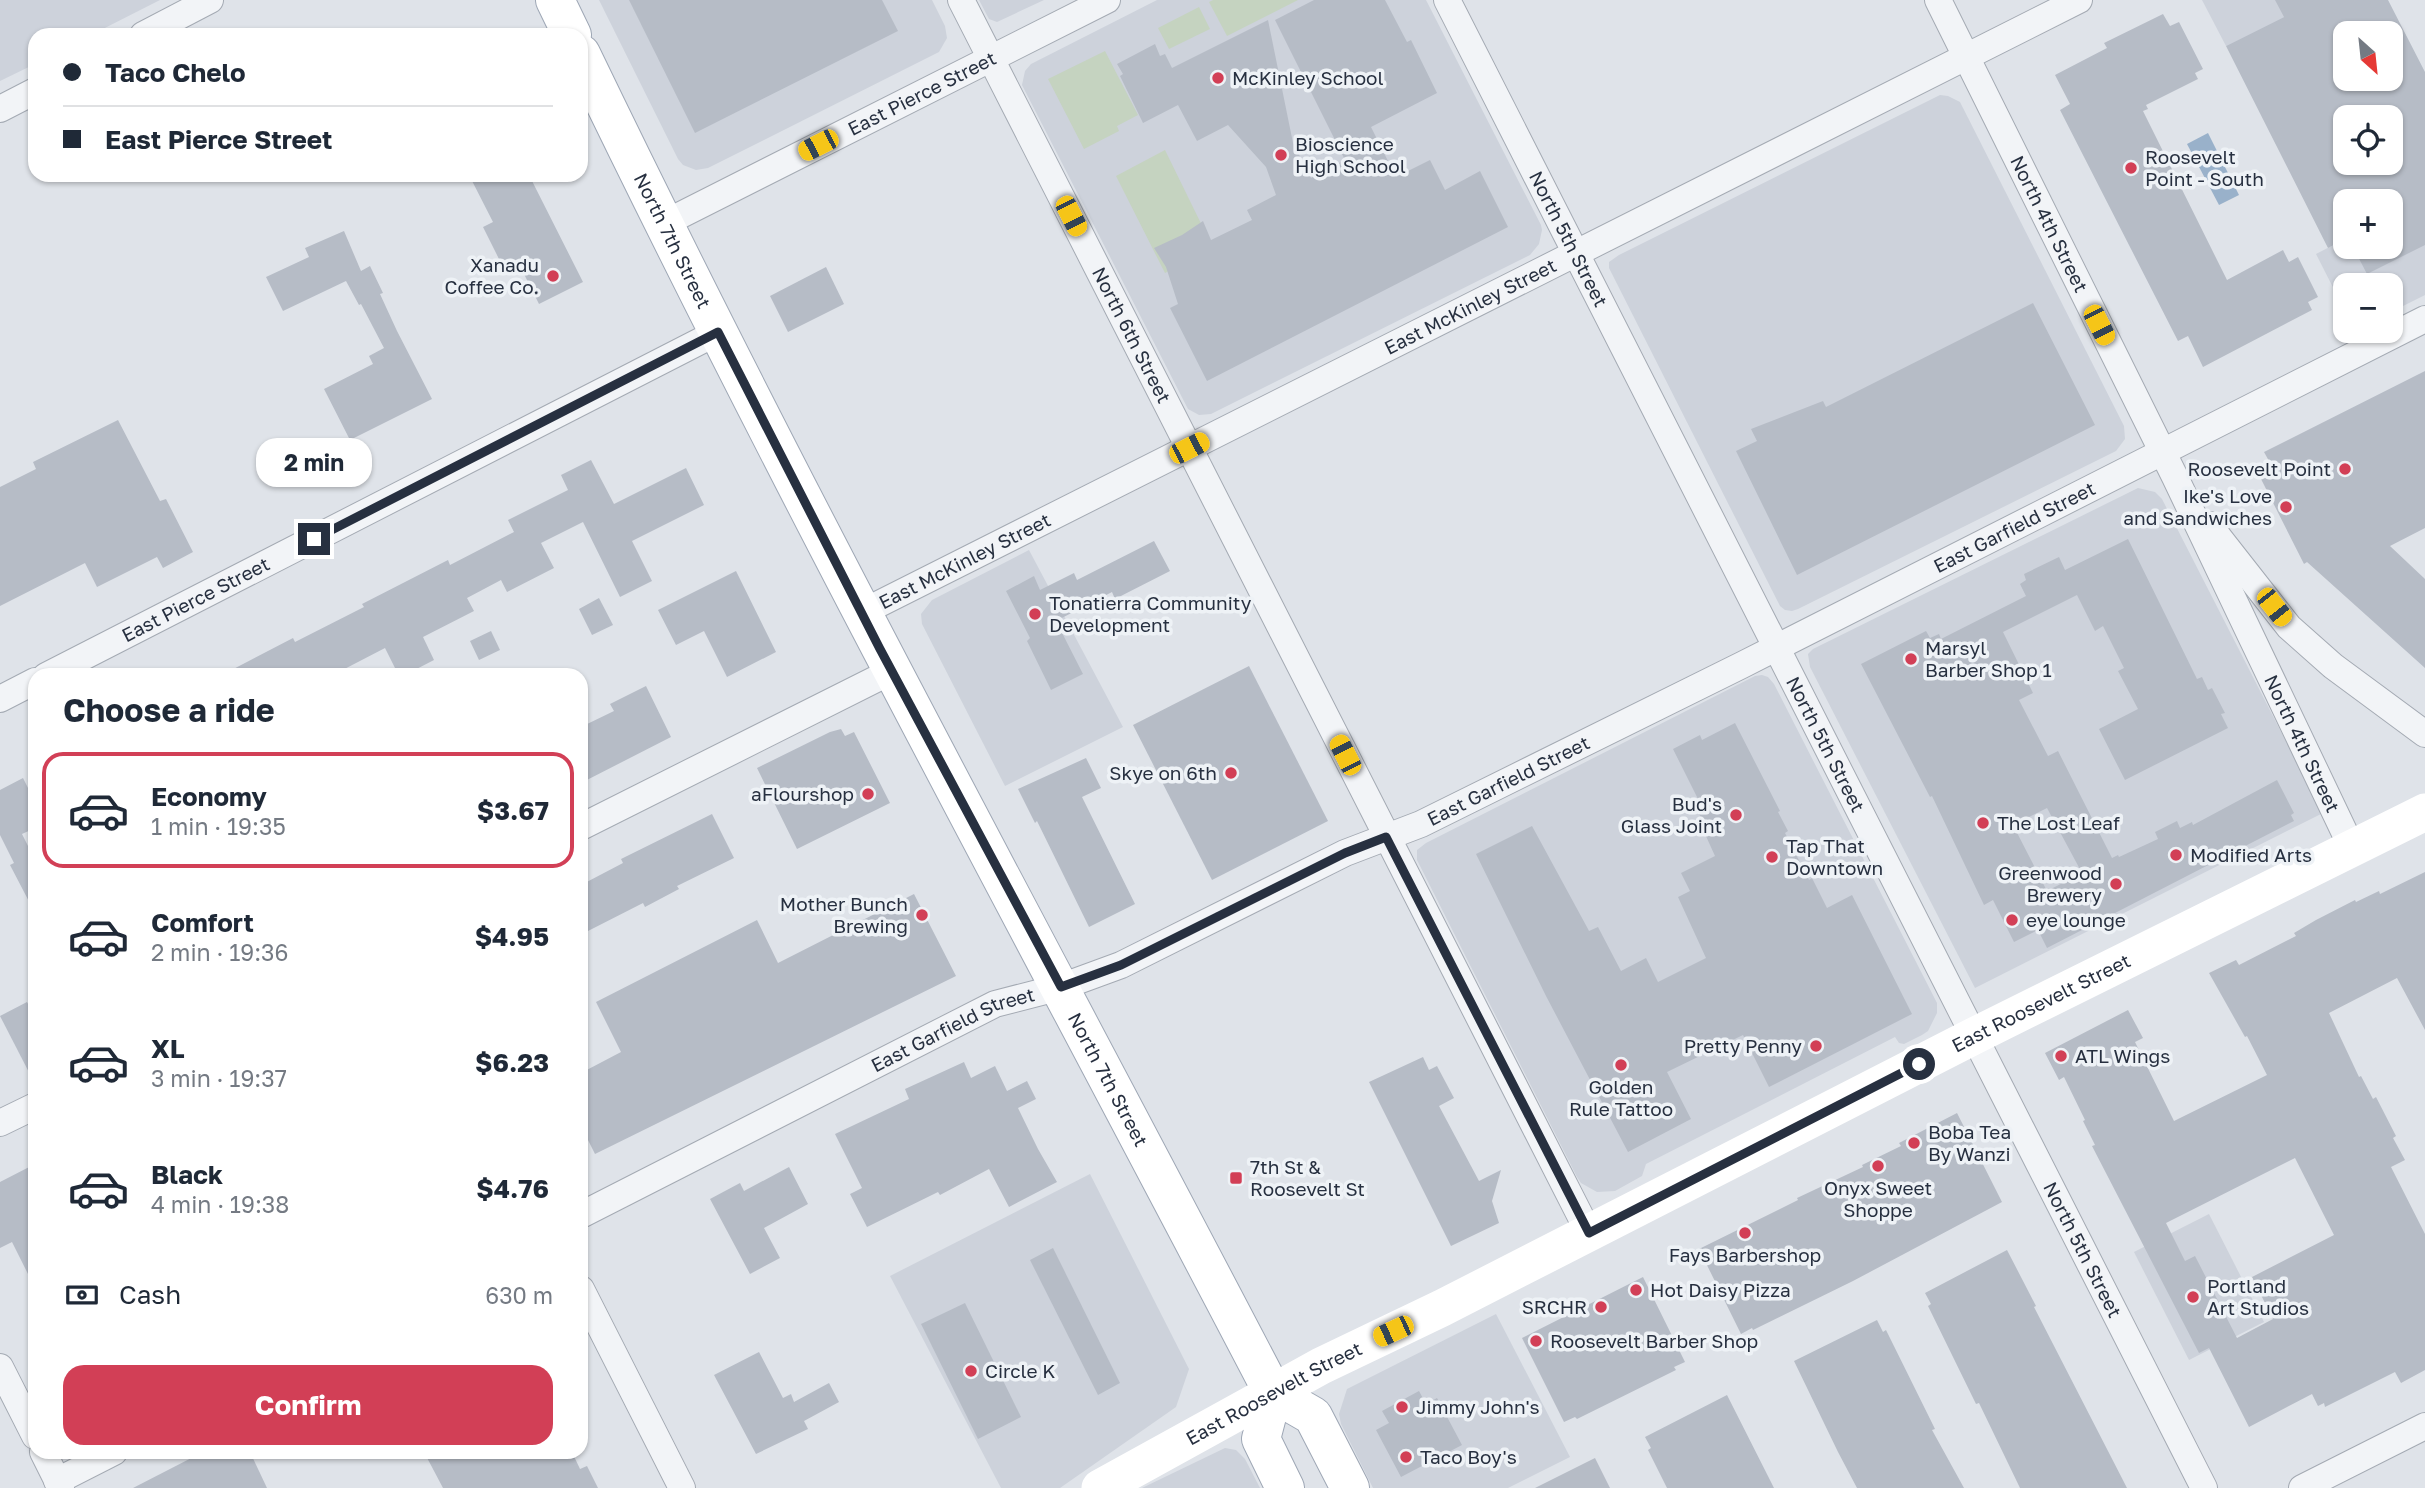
<!DOCTYPE html>
<meta charset="utf-8">
<style>
:root{--surface:#fff;--page:#f6f6f7;--text:#1f2937;--muted:#747a83;--line:#e0e1e3;--accent:#d23f56}
body{margin:0;font-family:"Golos Text",sans-serif;background:var(--page);color:var(--text);height:100vh;display:flex;flex-direction:column;font-size:26px;white-space:nowrap}
*{box-sizing:border-box;margin:0}
p{font-size:23px;color:var(--muted)}
.icon{flex:none;width:38px;height:38px;fill:none;stroke:currentColor;stroke-width:2;stroke-linecap:round;stroke-linejoin:round}
.map{position:relative;flex:1;overflow:hidden}
.drawer{position:absolute;left:28px;top:668px;width:560px;height:791px;display:flex;flex-direction:column;background:var(--surface);border-radius:21px;box-shadow:0 2px 5px #0004}
.drawer>*{flex:none}
.banner{position:absolute;left:28px;top:28px;width:560px;height:154px;border-radius:21px;box-shadow:0 2px 5px #0004;display:grid;align-content:center;height:154px;padding:0 35px;background:var(--surface)}
.needle{width:46px;rotate:153deg}
.controls{position:absolute;left:2333px;top:21px;display:grid;gap:14px}
.controls a{display:grid;place-items:center;width:70px;height:70px;border-radius:14px;background:var(--surface);box-shadow:0 2px 5px #0004;font-size:35px}
.end{position:absolute;width:32px;height:32px;margin:-16px;border:9px solid #273040;background:#fff;box-shadow:0 0 0 4px #fff}
.from{border-radius:50%}
.bubble{position:absolute;height:49px;border-radius:21px;background:var(--surface);box-shadow:0 2px 5px #0004;font-size:23px;font-weight:700;line-height:49px;text-align:center}
.car{position:absolute;width:21px;height:42px;margin:-21px -10px;border-radius:9px;box-shadow:0 0 5px 2px #0007;background:linear-gradient(#f5c518 24%,#345 0 40%,#f5c518 0 76%,#345 0 86%,#f5c518 0)}
.banner b{display:flex;align-items:center;gap:24px;height:66px;font-size:26px}
.banner b+b{border-top:2px solid var(--line)}
.banner i{width:18px;height:18px;background:var(--text)}
ul{padding:0;list-style:none}
li{display:flex;align-items:center;gap:21px;height:116px;margin:0 14px 10px;padding:0 21px;border:4px solid transparent;border-radius:21px}
li div{flex:1}
li b{display:block;font-size:26px}
li em{font-style:normal;font-weight:700}
li.on{border-color:var(--accent)}
li>.icon{width:63px;height:63px;stroke-width:1.5}
h2{padding:0 35px;font-size:32px;line-height:84px}
.pay{display:flex;align-items:center;gap:18px;height:77px;padding:0 35px;font-size:26px}
.pay p{margin-inline-start:auto}
.primary-button{display:flex;gap:14px;margin-top:auto;padding:14px 35px}
.primary-button a{flex:1;height:80px;border-radius:21px;background:var(--accent);color:#fff;font-size:28px;font-weight:700;line-height:80px;text-align:center}
.map>svg:first-child{display:block}
</style>
<div class="map">
<svg width="2425" height="1488" viewBox="0 0 2425 1488">
<rect width="100%" height="100%" fill="#dfe3e9"/>
<g fill="#cdd2db">
<path d="M0 0H160L91 35H35V64L0 81Z"/>
<path d="M599 0H932L945 26 947 38 939 52 708 168 696 170 683 165 678 159Z"/>
<path d="M979 0H1044L997 22 989 19Z"/>
<path d="M1157 0H1426L1541 225 1542 230 1539 244 1530 255 1211 414 1199 415 1188 409 1022 85 1025 71 1031 64Z"/>
<path d="M2202 0H2318L2226 46Z"/>
<path d="M1940 95 1948 96 1960 102 2124 426 2125 439 2116 451 1798 609 1792 611 1785 610 1780 606 1609 268V262L1619 255Z"/>
<path d="M2425 199V295L2391 312 2390 285H2345V311L2316 254 2345 239V247H2390Z"/>
<path d="M2138 488 2155 492 2162 499 2320 808 2321 814 1975 988 1810 667 1808 654 1813 649Z"/>
<path d="M1029 550 1123 727 1005 786 922 624 921 614 932 600Z"/>
<path d="M1762 675 1768 677 1774 684 1937 1003V1013L1928 1031 1922 1035 1904 1044 1899 1043 1895 1037 1646 1164 1642 1176 1615 1191 1597 1192 1581 1183 1577 1177 1417 860V850L1426 843 1755 676Z"/>
<path d="M1090 1174 1189 1369 1176 1407 1060 1488H1001L890 1276Z"/>
<path d="M2209 1214 2264 1322 2189 1360 2134 1252Z"/>
<path d="M1496 1314 1570 1457 1508 1488H1373L1341 1424 1339 1414 1347 1389Z"/>
<path d="M1225 1448 1236 1450 1245 1459 1260 1488H1142Z"/>
</g>
<g fill="#c5d3c0">
<path d="M1213 0H1298L1227 36 1209 2Z"/>
<path d="M1199 7 1210 29 1169 49 1158 28Z"/>
<path d="M1105 51 1138 115 1117 126 1119 131 1084 149 1048 79Z"/>
<path d="M1165 150 1213 248 1165 273 1116 176Z"/>
</g>
<path fill="#99b1ca" d="M2208 133 2239 195 2219 205 2187 144Z"/>
<g fill="#b6bcc6" fill-rule="evenodd">
<path d="M629 0H882L898 31 695 133Z"/>
<path d="M1314 0H1385L1407 42 1411 40 1437 93 1371 127 1396 177 1430 160 1445 190 1480 171 1508 227 1207 381 1170 308 1178 304 1166 267 1154 248 1182 235 1203 221 1211 240 1252 220 1247 210 1276 195 1266 167 1228 125 1197 141 1178 105 1143 123 1120 76 1123 74 1117 64 1155 44 1160 56 1165 54 1172 68 1268 20 1293 143 1311 178 1345 160 1275 20Z"/>
<path d="M2275 0H2388L2425 72V245L2367 274 2353 247H2390V201H2345V239L2328 248 2226 46 2284 17ZM2345 33H2390V79H2345ZM2345 117H2390V163H2345Z"/>
<path d="M2163 14 2170 26 2179 22 2203 69 2195 73 2198 79 2146 105 2148 109 2143 111 2227 280 2283 250 2289 262 2298 257 2318 297 2308 302 2312 310 2203 367 2188 336 2178 341 2060 110 2070 104 2055 75 2107 48 2104 43Z"/>
<path d="M469 175H529L583 282 539 304 518 262 504 269 483 227 493 222Z"/>
<path d="M344 231 361 271 370 266 383 293 380 294 397 331 432 399 350 440 324 389 373 364 369 356 384 348 361 304 359 305 346 281 283 311 266 277 309 257 305 248Z"/>
<path d="M826 267 844 304 788 332 770 296Z"/>
<path d="M2033 303 2095 425 1797 575 1736 451 1757 441 1751 429 1823 401 1826 407Z"/>
<path d="M2425 371V528L2390 546 2425 579V668L2307 562 2304 564 2260 477 2267 474 2262 464 2269 461 2264 452Z"/>
<path d="M118 420 160 501 166 499 193 552 163 568 157 557 97 587 85 563 0 606V487L36 469 33 462Z"/>
<path d="M591 460 614 504 686 468 704 505 632 541 652 581 620 597 583 522 541 543 554 568 507 592 501 580 467 598 474 611 423 637 434 660 403 676H399L385 648 331 676H220L293 638 295 642 364 607 362 604 448 560 450 565 514 532 508 520 568 490 561 475Z"/>
<path d="M2128 539 2197 679 2202 677 2208 690 2212 688 2225 713 2221 714 2228 728 2125 780 2099 729 2138 709 2118 671 2124 668 2103 626 2095 631 2077 595 2003 632 2033 693 2019 700 2048 756 2058 751 2112 858 2118 855 2119 857 2158 839 2155 832 2177 821 2180 828 2192 822 2193 825 2277 780 2294 813 2291 815 2294 821 2047 948 2038 930 2014 942 1993 900 1984 905 1932 796 1930 797 1861 664 1926 631 1930 638 1939 634 1941 639 2026 596 2020 584 2026 580 2024 574 2059 557 2065 570ZM2047 808 2082 873 2047 891 2013 825Z"/>
<path d="M1154 541 1170 571 1115 599 1112 592 1056 621 1083 674 1051 690 1027 641 1030 638 1006 591 1034 576 1040 590 1074 573 1077 580Z"/>
<path d="M736 571 776 652 727 677 704 631 676 645 658 610Z"/>
<path d="M599 598 613 625 592 635 579 609Z"/>
<path d="M491 631 500 650 479 660 470 641Z"/>
<path d="M1249 666 1328 821 1212 880 1133 725Z"/>
<path d="M646 686 671 737 581 783V727L614 711 610 704Z"/>
<path d="M1735 723 1780 811 1778 812 1788 831 1785 833 1809 880 1812 878 1827 908 1852 895 1912 1014 1769 1087 1743 1035 1667 1072 1691 1119 1628 1152 1546 996 1476 854 1532 826 1588 929 1589 931 1598 927 1621 971 1646 958 1658 982 1706 958 1678 897 1690 891 1681 873 1715 856 1700 823 1703 821 1699 814 1704 811 1673 749 1700 735 1702 740Z"/>
<path d="M841 729 845 736 854 732 890 803 797 849 757 768 830 732Z"/>
<path d="M1086 758 1101 788 1082 797 1135 904 1089 927 1037 821 1035 823 1018 789Z"/>
<path d="M23 778 35 802V828L22 834 32 854 35 853V913L10 865 14 863 0 835V790Z"/>
<path d="M712 814 734 858 677 886 679 889 645 907 643 903 588 931 581 916V885L623 863 621 859Z"/>
<path d="M2425 872V1030L2397 978 2329 1013 2359 1077 2361 1076 2373 1099 2376 1097 2396 1136 2393 1138 2405 1160 2391 1167 2425 1234V1370L2401 1383 2395 1372 2325 1407 2324 1403 2318 1406 2312 1394 2249 1427 2209 1348 2199 1353 2092 1146 2095 1145 2083 1121 2085 1120 2064 1077 2059 1080 2045 1053 2128 1010 2143 1038 2135 1042 2174 1121 2267 1075 2247 1036 2245 1037 2209 973 2236 960 2239 965 2296 936 2294 933 2316 920 2355 900 2356 902 2379 891 2380 894ZM2295 1158 2334 1235 2252 1277 2273 1319 2237 1338 2195 1256 2185 1261 2166 1223Z"/>
<path d="M914 894 956 976 595 1154 581 1126V1073L621 1052 596 1002 757 920 778 963Z"/>
<path d="M27 1002 35 1017V1084L0 1016Z"/>
<path d="M1423 1057 1429 1070 1437 1066 1454 1098 1439 1106 1479 1181 1501 1170 1492 1201 1499 1223 1451 1246 1369 1082Z"/>
<path d="M964 1062 971 1078 995 1066 1007 1091 1027 1081 1036 1099 1018 1108 1038 1149 1057 1182 1009 1207 989 1169 940 1195 938 1192 867 1227 850 1194 862 1188 835 1134 909 1099 905 1089Z"/>
<path d="M1957 1113 2002 1202 1853 1281 1753 1330 1752 1328 1741 1334 1699 1249 1798 1200 1797 1198 1863 1167 1862 1165 1901 1146 1899 1143Z"/>
<path d="M35 1164V1288L12 1242 0 1248V1182Z"/>
<path d="M789 1167 808 1204 764 1228 780 1258 750 1274 710 1199 740 1183 744 1191Z"/>
<path d="M1053 1248 1120 1383 1098 1395 1030 1260Z"/>
<path d="M2007 1250 2036 1306 2034 1307 2127 1488H2020L1979 1403 1976 1404 1928 1306 1931 1304 1925 1293Z"/>
<path d="M1643 1277 1685 1362 1674 1367 1676 1370 1577 1419 1575 1417 1564 1422 1522 1338Z"/>
<path d="M965 1303 1021 1417 978 1439 921 1324Z"/>
<path d="M1877 1320 1883 1332 1886 1330 1935 1429 1932 1430 1964 1488H1857L1838 1452 1794 1361Z"/>
<path d="M759 1352 783 1398 791 1394 794 1402 829 1383 839 1402 804 1421 808 1429 756 1454 714 1375Z"/>
<path d="M1419 1391 1426 1404 1437 1398 1462 1445 1401 1477 1376 1430 1389 1423 1382 1411Z"/>
<path d="M1727 1395 1774 1488H1667L1648 1450 1651 1448 1645 1437Z"/>
<path d="M203 1452H250L267 1488H133Z"/>
<path d="M424 1452H572L580 1469 587 1466 598 1488H443Z"/>
<path d="M1595 1458 1610 1488H1535Z"/>
</g>
<g fill="none" stroke-linecap="round" stroke-linejoin="round">
<defs>
<g id="street">
<path id="s1" d="M961 0 1589 1233"/>
<path id="s2" d="M1447 0 2204 1488"/>
<path id="s3" d="M1938 0 2175 477 2352 848"/>
<path d="M143 35 210 0"/>
<path d="M0 109 35 91"/>
<path id="s4" d="M663 224 1107 0"/>
<path d="M2209 525 2289 627 2333 666 2425 734"/>
<path id="s5" d="M861 613 2079 0"/>
<path id="s6" d="M46 676 718 332"/>
<path d="M0 699 35 681"/>
<path d="M581 827 892 671"/>
<path d="M0 1123 35 1106"/>
<path id="s7" d="M581 1215 995 1004 1061 987 1121 965 1345 853 1421 824 1742 665 2425 319"/>
<path d="M581 1289 682 1488"/>
<path d="M0 1367 35 1436"/>
<path d="M43 1452 61 1488"/>
<path d="M57 1481 114 1452"/>
<path d="M2302 1488 2425 1426"/>
</g>
<g id="primary">
<path d="M555 0 572 35"/>
<path id="s9" d="M581 54C799 507 1041 948 1273 1393L1313 1416 1350 1488"/>
<path d="M1273 1393 1261 1439 1285 1488"/>
</g>
</defs>
<use href="#street" stroke="#a4aab3" stroke-width="28"/>
<use href="#primary" stroke="#9ea7b5" stroke-width="40"/>
<use href="#street" stroke="#f2f4f7" stroke-width="26"/>
<path stroke="#fff" stroke-width="37" id="s8" d="M1100 1488 1321 1366 1442 1308 1974 1036 2425 812"/>
<use href="#primary" stroke="#fff" stroke-width="38"/>
</g>
<g fill="none" stroke-linecap="round" stroke-linejoin="round">
<path stroke="#273040" stroke-width="9" d="M314 539 718 332 880 649 1061 987 1121 965 1345 853 1386 837 1589 1233 1919 1064"/>
</g>
<g fill="#d23f56" stroke="#eef2f6" stroke-width="2.5">
<circle cx="1218" cy="78" r="7"/>
<circle cx="1281" cy="155" r="7"/>
<circle cx="2131" cy="168" r="7"/>
<circle cx="553" cy="276" r="7"/>
<circle cx="2345" cy="469" r="7"/>
<circle cx="2286" cy="507" r="7"/>
<circle cx="1035" cy="614" r="7"/>
<circle cx="1911" cy="659" r="7"/>
<circle cx="1231" cy="773" r="7"/>
<circle cx="868" cy="794" r="7"/>
<circle cx="1736" cy="815" r="7"/>
<circle cx="1983" cy="823" r="7"/>
<circle cx="2176" cy="855" r="7"/>
<circle cx="1772" cy="857" r="7"/>
<circle cx="2116" cy="884" r="7"/>
<circle cx="922" cy="915" r="7"/>
<circle cx="2012" cy="920" r="7"/>
<circle cx="1816" cy="1046" r="7"/>
<circle cx="2061" cy="1056" r="7"/>
<circle cx="1621" cy="1065" r="7"/>
<circle cx="1914" cy="1143" r="7"/>
<circle cx="1878" cy="1166" r="7"/>
<rect x="1229" y="1171" width="14" height="14" rx="3.5"/>
<circle cx="1745" cy="1233" r="7"/>
<circle cx="1636" cy="1290" r="7"/>
<circle cx="2193" cy="1297" r="7"/>
<circle cx="1601" cy="1307" r="7"/>
<circle cx="1536" cy="1341" r="7"/>
<circle cx="971" cy="1371" r="7"/>
<circle cx="1402" cy="1407" r="7"/>
<circle cx="1406" cy="1457" r="7"/>
</g>
<g text-anchor="middle" stroke-width="7" stroke-linejoin="round" paint-order="stroke">
<g font-size="19" fill="#273040" stroke="#eef2f6" text-anchor="start">
<text x="1232" y="85">McKinley School</text>
<text x="1295" y="151">Bioscience<tspan x="1295" dy="22">High School</tspan></text>
<text x="2145" y="164">Roosevelt<tspan x="2145" dy="22">Point - South</tspan></text>
<text x="539" y="272" text-anchor="end">Xanadu<tspan x="539" dy="22">Coffee Co.</tspan></text>
<text x="2331" y="476" text-anchor="end">Roosevelt Point</text>
<text x="2272" y="503" text-anchor="end">Ike's Love<tspan x="2272" dy="22">and Sandwiches</tspan></text>
<text x="1049" y="610">Tonatierra Community<tspan x="1049" dy="22">Development</tspan></text>
<text x="1925" y="655">Marsyl<tspan x="1925" dy="22">Barber Shop 1</tspan></text>
<text x="1217" y="780" text-anchor="end">Skye on 6th</text>
<text x="854" y="801" text-anchor="end">aFlourshop</text>
<text x="1722" y="811" text-anchor="end">Bud's<tspan x="1722" dy="22">Glass Joint</tspan></text>
<text x="1997" y="830">The Lost Leaf</text>
<text x="1786" y="853">Tap That<tspan x="1786" dy="22">Downtown</tspan></text>
<text x="2190" y="862">Modified Arts</text>
<text x="2102" y="880" text-anchor="end">Greenwood<tspan x="2102" dy="22">Brewery</tspan></text>
<text x="908" y="911" text-anchor="end">Mother Bunch<tspan x="908" dy="22">Brewing</tspan></text>
<text x="2026" y="927">eye lounge</text>
<text x="1802" y="1053" text-anchor="end">Pretty Penny</text>
<text x="2075" y="1063">ATL Wings</text>
<text x="1621" y="1094" text-anchor="middle">Golden<tspan x="1621" dy="22">Rule Tattoo</tspan></text>
<text x="1928" y="1139">Boba Tea<tspan x="1928" dy="22">By Wanzi</tspan></text>
<text x="1250" y="1174">7th St &amp;<tspan x="1250" dy="22">Roosevelt St</tspan></text>
<text x="1878" y="1195" text-anchor="middle">Onyx Sweet<tspan x="1878" dy="22">Shoppe</tspan></text>
<text x="1745" y="1262" text-anchor="middle">Fays Barbershop</text>
<text x="2207" y="1293">Portland<tspan x="2207" dy="22">Art Studios</tspan></text>
<text x="1650" y="1297">Hot Daisy Pizza</text>
<text x="1587" y="1314" text-anchor="end">SRCHR</text>
<text x="1550" y="1348">Roosevelt Barber Shop</text>
<text x="985" y="1378">Circle K</text>
<text x="1416" y="1414">Jimmy John's</text>
<text x="1420" y="1464">Taco Boy's</text>
</g>
<g font-size="19" fill="#273040" stroke="#eef2f6">
<text dy="7" stroke="none"><textPath href="#s4" startOffset="290">East Pierce Street</textPath></text>
<text dy="7" stroke="none"><textPath href="#s3" startOffset="250">North 4th Street</textPath></text>
<text dy="7" stroke="none"><textPath href="#s2" startOffset="268">North 5th Street</textPath></text>
<text dy="7" stroke="none"><textPath href="#s9" startOffset="208">North 7th Street</textPath></text>
<text dy="7" stroke="none"><textPath href="#s5" startOffset="682">East McKinley Street</textPath></text>
<text dy="7" stroke="none"><textPath href="#s1" startOffset="376">North 6th Street</textPath></text>
<text dy="7" stroke="none"><textPath href="#s7" startOffset="1592">East Garfield Street</textPath></text>
<text dy="7" stroke="none"><textPath href="#s5" startOffset="116">East McKinley Street</textPath></text>
<text dy="7" stroke="none"><textPath href="#s6" startOffset="168">East Pierce Street</textPath></text>
<text dy="7" stroke="none"><textPath href="#s2" startOffset="835">North 5th Street</textPath></text>
<text dy="7" stroke="none"><textPath href="#s3" startOffset="828">North 4th Street</textPath></text>
<text dy="7" stroke="none"><textPath href="#s7" startOffset="1026">East Garfield Street</textPath></text>
<text dy="7" stroke="none"><textPath href="#s8" startOffset="1059">East Roosevelt Street</textPath></text>
<text dy="7" stroke="none"><textPath href="#s7" startOffset="416">East Garfield Street</textPath></text>
<text dy="7" stroke="none"><textPath href="#s9" startOffset="1153">North 7th Street</textPath></text>
<text dy="7" stroke="none"><textPath href="#s2" startOffset="1402">North 5th Street</textPath></text>
<text dy="7" stroke="none"><textPath href="#s8" startOffset="198">East Roosevelt Street</textPath></text>
</g>
</g>
</svg>
<div class="controls">
<a><svg class="needle" viewBox="-14 -14 28 28"><path d="M0-13l5 13h-10z" fill="#e53935"/><path d="M0 13l5-13h-10z" fill="#747a83"/></svg></a>
<a><svg class="icon" aria-label="locate" viewBox="0 0 24 24"><circle cx="12" cy="12" r="6"/><path d="M12 2v4M12 18v4M2 12h4M18 12h4"/></svg></a>
<a>+</a>
<a>−</a>
</div>
<i class="end from" style="left:1919px;top:1064px"></i>
<i class="end" style="left:314px;top:539px"></i>
<div class="bubble" style="left:256px;top:438px;width:116px">2 min</div>
<i class="car" style="left:818px;top:145px;rotate:243deg"></i>
<i class="car" style="left:1071px;top:216px;rotate:153deg"></i>
<i class="car" style="left:2099px;top:325px;rotate:153deg"></i>
<i class="car" style="left:1189px;top:448px;rotate:63deg"></i>
<i class="car" style="left:2274px;top:607px;rotate:142deg"></i>
<i class="car" style="left:1345px;top:755px;rotate:333deg"></i>
<i class="car" style="left:1393px;top:1331px;rotate:245deg"></i>
<div class="banner">
<b><i class="from"></i>Taco Chelo</b>
<b><i></i>East Pierce Street</b>
</div>
<section class="drawer">
<h2>Choose a ride</h2>
<ul>
<li class="on"><svg class="icon" aria-label="car" viewBox="0 0 24 24"><path d="M5 17H2v-5l4-1 3-4h7l3 4 3 1v5h-3M9 17h6M6 11h13"/><circle cx="7" cy="17" r="2"/><circle cx="17" cy="17" r="2"/></svg><div><b>Economy</b><p>1 min · 19:35</p></div><em>$3.67</em></li>
<li><svg class="icon" aria-label="car" viewBox="0 0 24 24"><path d="M5 17H2v-5l4-1 3-4h7l3 4 3 1v5h-3M9 17h6M6 11h13"/><circle cx="7" cy="17" r="2"/><circle cx="17" cy="17" r="2"/></svg><div><b>Comfort</b><p>2 min · 19:36</p></div><em>$4.95</em></li>
<li><svg class="icon" aria-label="car" viewBox="0 0 24 24"><path d="M5 17H2v-5l4-1 3-4h7l3 4 3 1v5h-3M9 17h6M6 11h13"/><circle cx="7" cy="17" r="2"/><circle cx="17" cy="17" r="2"/></svg><div><b>XL</b><p>3 min · 19:37</p></div><em>$6.23</em></li>
<li><svg class="icon" aria-label="car" viewBox="0 0 24 24"><path d="M5 17H2v-5l4-1 3-4h7l3 4 3 1v5h-3M9 17h6M6 11h13"/><circle cx="7" cy="17" r="2"/><circle cx="17" cy="17" r="2"/></svg><div><b>Black</b><p>4 min · 19:38</p></div><em>$4.76</em></li>
</ul>
<div class="pay"><svg class="icon" aria-label="cash" viewBox="0 0 24 24"><path d="M3 7h18v10H3z"/><circle cx="12" cy="12" r="2"/></svg>Cash<p>630 m</p></div>
<div class="primary-button"><a>Confirm</a></div>
</section>
</div>
